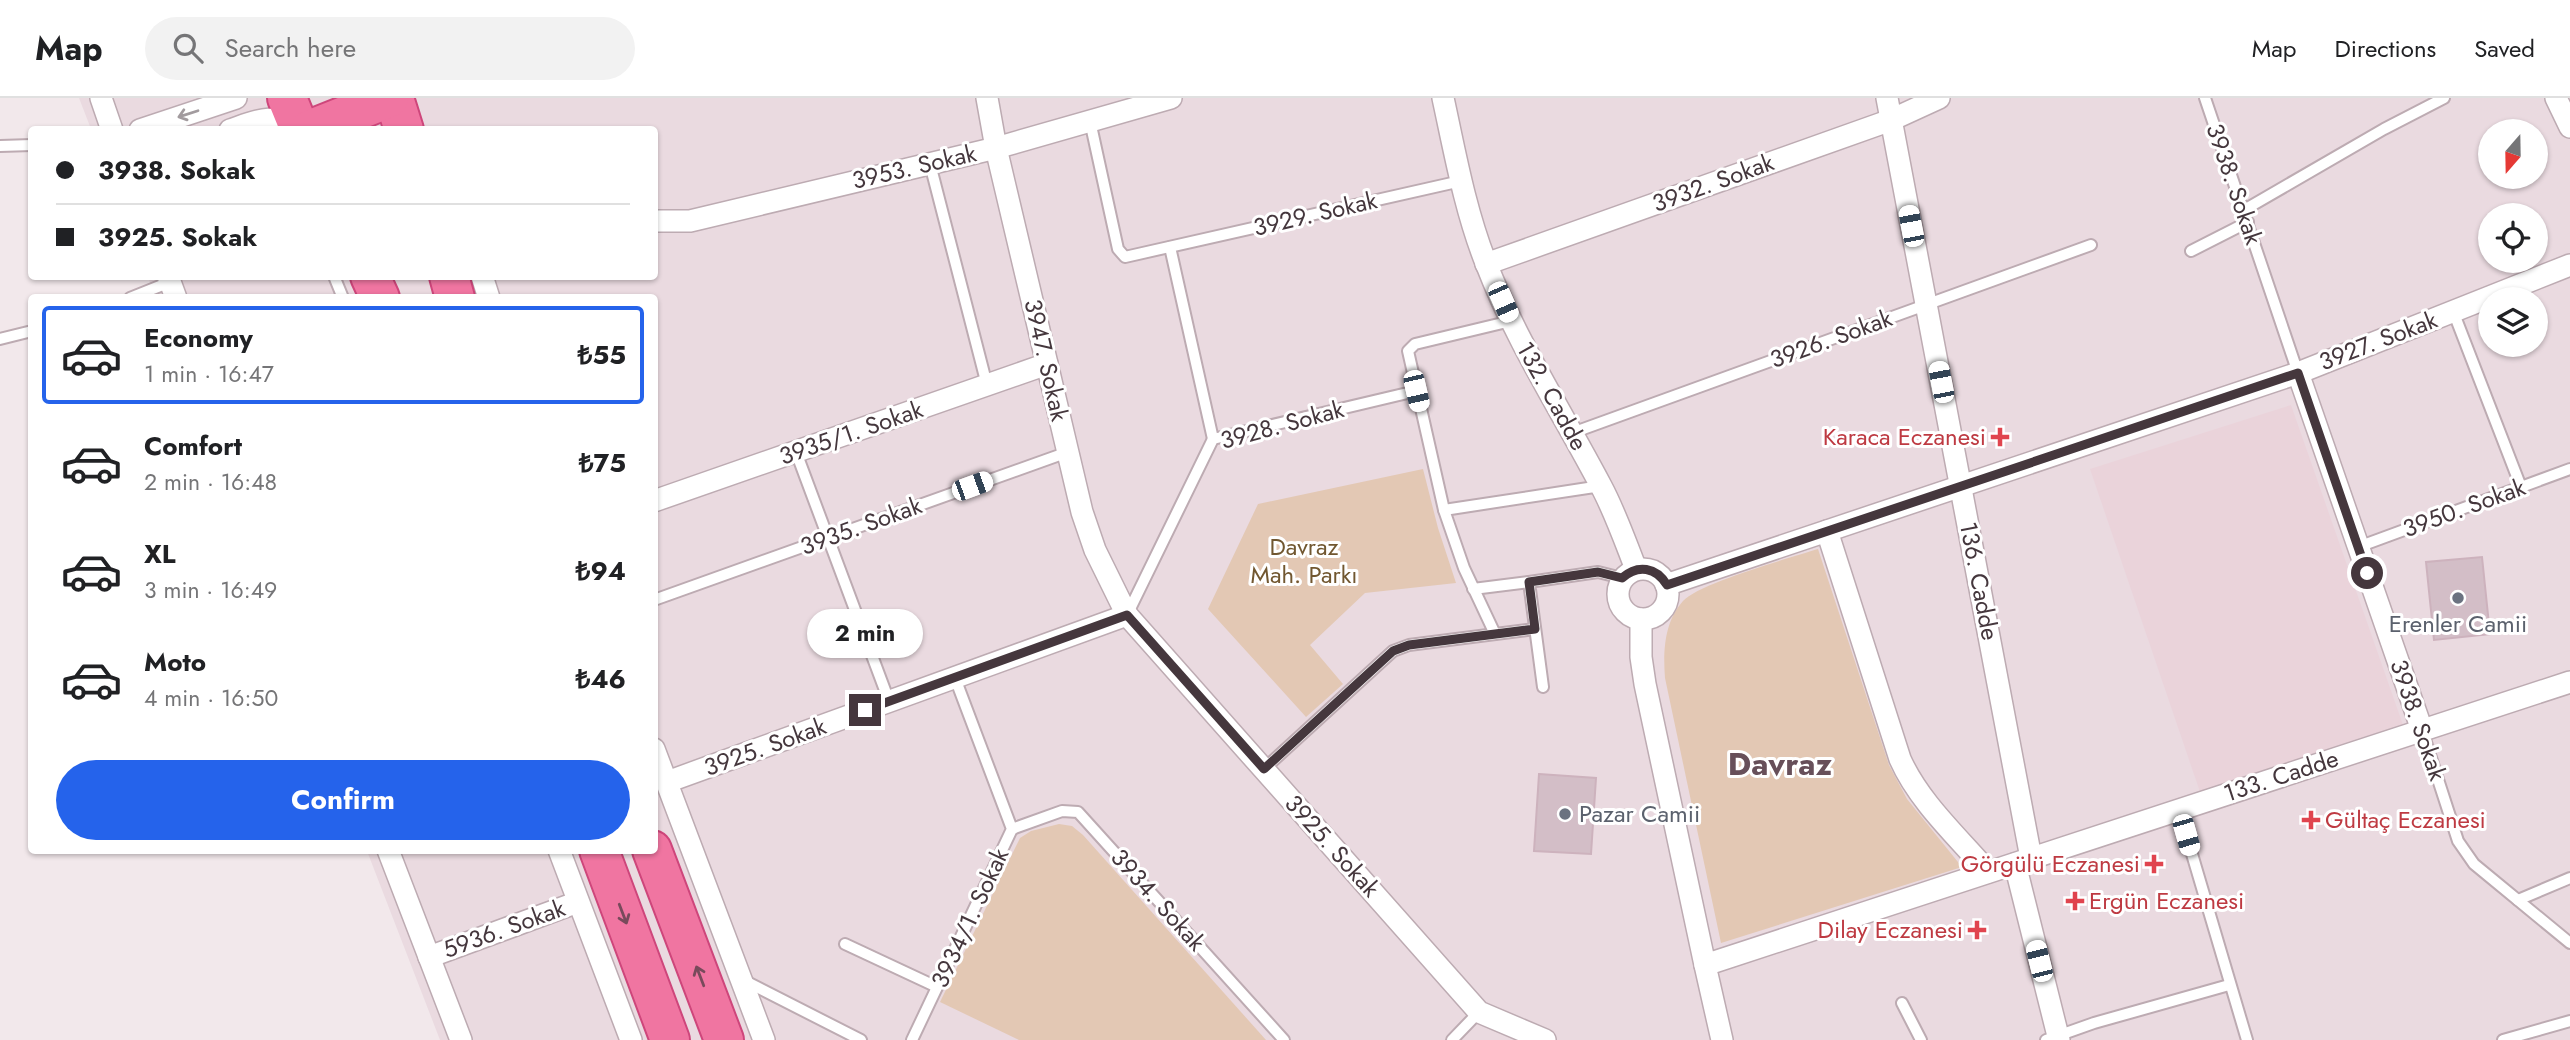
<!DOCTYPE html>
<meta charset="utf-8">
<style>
:root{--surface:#fff;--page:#f2f2f2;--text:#202124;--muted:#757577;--line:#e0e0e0;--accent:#2563eb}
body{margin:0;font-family:Jost,sans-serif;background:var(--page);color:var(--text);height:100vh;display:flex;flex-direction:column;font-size:26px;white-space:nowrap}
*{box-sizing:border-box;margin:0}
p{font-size:23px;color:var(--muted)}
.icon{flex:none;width:38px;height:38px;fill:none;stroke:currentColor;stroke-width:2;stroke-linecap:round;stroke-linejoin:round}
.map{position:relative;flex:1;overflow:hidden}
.details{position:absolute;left:28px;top:196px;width:630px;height:560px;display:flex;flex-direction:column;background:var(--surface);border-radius:7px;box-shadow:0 2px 5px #0004}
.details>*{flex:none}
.top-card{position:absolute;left:28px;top:28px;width:630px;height:154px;border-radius:7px;box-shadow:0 2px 5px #0004;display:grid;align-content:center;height:154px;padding:0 28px;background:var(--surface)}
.needle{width:46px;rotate:200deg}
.buttons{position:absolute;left:2478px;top:21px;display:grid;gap:14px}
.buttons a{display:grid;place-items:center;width:70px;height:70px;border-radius:50%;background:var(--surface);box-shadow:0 2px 5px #0004;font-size:35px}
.end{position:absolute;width:32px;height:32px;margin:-16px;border:9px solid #45373d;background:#fff;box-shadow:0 0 0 4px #fff}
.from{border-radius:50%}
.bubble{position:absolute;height:49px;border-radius:24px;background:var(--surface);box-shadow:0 2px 5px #0004;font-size:23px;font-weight:700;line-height:49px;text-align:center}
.car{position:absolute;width:21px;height:42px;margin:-21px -10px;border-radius:9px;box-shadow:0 0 5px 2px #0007;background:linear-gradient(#fff 24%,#345 0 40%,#fff 0 76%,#345 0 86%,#fff 0)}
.top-card b{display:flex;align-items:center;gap:24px;height:66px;font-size:26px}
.top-card b+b{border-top:2px solid var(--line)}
.top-card i{width:18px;height:18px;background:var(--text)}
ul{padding:12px 0 0;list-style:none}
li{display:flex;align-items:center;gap:21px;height:98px;margin:0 14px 10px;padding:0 14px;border:4px solid transparent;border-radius:7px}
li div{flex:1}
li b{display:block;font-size:26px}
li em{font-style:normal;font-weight:700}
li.active{border-color:var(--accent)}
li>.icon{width:63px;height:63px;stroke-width:1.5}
.primary-button{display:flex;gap:14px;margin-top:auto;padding:14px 28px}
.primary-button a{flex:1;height:80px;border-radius:42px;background:var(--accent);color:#fff;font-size:28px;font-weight:700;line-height:80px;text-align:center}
header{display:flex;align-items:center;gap:42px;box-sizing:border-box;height:98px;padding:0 35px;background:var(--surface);border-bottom:2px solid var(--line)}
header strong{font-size:33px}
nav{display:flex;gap:38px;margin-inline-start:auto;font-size:24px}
.search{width:490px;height:63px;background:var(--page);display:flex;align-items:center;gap:18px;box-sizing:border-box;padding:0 24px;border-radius:38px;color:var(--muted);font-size:26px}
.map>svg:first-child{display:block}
</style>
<header>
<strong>Map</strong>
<div class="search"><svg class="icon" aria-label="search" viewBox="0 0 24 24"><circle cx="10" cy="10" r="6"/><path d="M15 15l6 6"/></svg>Search here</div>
<nav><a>Map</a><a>Directions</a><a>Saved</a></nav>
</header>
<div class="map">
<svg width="2570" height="942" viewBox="0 0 2570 942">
<rect width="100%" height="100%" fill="#f2e8eb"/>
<path fill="#eadae0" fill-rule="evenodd" d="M79 0H2570V942H440L367 753 654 752V200H156L148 179 654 178V32L91 31ZM2490 33H2536V79H2490ZM2490 117H2536V163H2490ZM2490 201H2536V247H2490Z"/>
<path fill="#ead3da" d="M2291 307 2403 627 2200 694 2090 371Z"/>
<g fill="#e3c8b4">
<path d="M1423 371 1438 430 1456 485 1365 495 1310 547 1343 586 1306 619 1208 511 1258 406Z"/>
<path d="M1818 451 1889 667 1907 701 1962 769 1721 845 1665 580C1663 554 1664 524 1683 503 1699 485 1790 460 1818 451Z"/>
<path d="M1059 726 1072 728 1083 737 1266 942H1019L940 904 1020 740 1031 733Z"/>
</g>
<g fill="#d3bec7" stroke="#cdb2bd" stroke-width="2">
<path d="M2482 459 2490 536 2434 542 2426 464Z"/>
<path d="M1539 676 1596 680 1591 756 1534 753Z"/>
</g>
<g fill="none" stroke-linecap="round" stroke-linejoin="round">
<defs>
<g id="lane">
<path d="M2205 0 2298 275"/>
<path d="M1090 23 1118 151 1125 159 1461 83"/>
<path d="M0 48 32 47"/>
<path d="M930 66 987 287"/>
<path d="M2244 112 2384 31 2444 0"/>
<path d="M1170 149 1213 341"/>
<path d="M2191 153 2248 124"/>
<path d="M334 178 343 200"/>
<path d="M130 200 170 184"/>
<path d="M2453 213 2521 389"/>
<path d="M0 241 32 233"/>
<path d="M1572 335 2091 147"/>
<path d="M796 354 889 603"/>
<path d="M1444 412 1601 388"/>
<path d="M2358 449 2570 371"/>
<path d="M1473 491 1529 484"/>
<path d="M654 502 1068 354"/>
<path d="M1127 517 1213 341 1416 293"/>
<path d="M1495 536 1464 470 1444 412 1408 253 1415 246 1511 223"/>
<path d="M1543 589 1529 484 1598 474 1622 480"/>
<path d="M2422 632 2458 743 2474 766 2570 845"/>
<path d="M1264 671 1393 553 1409 547 1535 531"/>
<path d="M2179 712 2247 942"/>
<path d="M1012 731 1062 713 1078 714 1284 942"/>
<path d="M2518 802 2570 780"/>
<path d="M845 846 937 889"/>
<path d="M745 883 861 942"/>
<path d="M1902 905 1921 942"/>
<path d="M912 942 1012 731 955 580"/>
<path d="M1452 942 1479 914"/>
<path d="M2046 942 2094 925 2229 887"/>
<path d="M2503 942 2570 923"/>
</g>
<g id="street">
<path d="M101 0 112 32"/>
<path d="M987 0 996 50 1082 414 1095 452 1127 517"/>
<path d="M1443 0C1455 55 1465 112 1486 165 1516 243 1562 314 1601 388 1615 414 1625 443 1636 471"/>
<path d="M1887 0 2031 760"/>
<path d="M2556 0 2570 29"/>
<path d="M140 32 236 0"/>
<path d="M230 32C256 23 274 13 298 32"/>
<path d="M654 123H690L996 50 1171 0"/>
<path d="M1486 166 1891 22 1939 0"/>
<path d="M168 178 176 200"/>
<path d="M482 178 489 200"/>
<path d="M2298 275 2422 632"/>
<path d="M654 403 1047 266"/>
<path d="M1827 433 1900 661C1919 704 1958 739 1988 774"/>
<circle cx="1643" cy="496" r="25"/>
<path d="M1666 487 2298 275 2570 167"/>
<path d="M1641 521V559L1645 586 1705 867"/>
<path d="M654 651 764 942"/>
<path d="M667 684 1127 517 1479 914 1545 942"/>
<path d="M388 752 461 942"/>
<path d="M559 752 631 942"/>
<path d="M2015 766 2059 942"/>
<path d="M429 859 578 804"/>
<path d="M1722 942 1705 867 2570 584"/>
</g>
<g id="highway">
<path d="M287 0 300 32"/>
<path d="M394 0 404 32"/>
<path d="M309 32 389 0"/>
<path d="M370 178 380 200"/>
<path d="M449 178 455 200"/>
<path d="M599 752 670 942"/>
<path d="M652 752 724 942"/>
</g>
</defs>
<use href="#lane" stroke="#bdabb2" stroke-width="14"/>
<use href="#street" stroke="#bdabb2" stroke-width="24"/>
<use href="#highway" stroke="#ce467b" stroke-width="42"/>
<use href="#lane" stroke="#fff" stroke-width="10"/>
<use href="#street" stroke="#fff" stroke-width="21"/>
<use href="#highway" stroke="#f075a1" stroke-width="38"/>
</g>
<defs><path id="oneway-shaft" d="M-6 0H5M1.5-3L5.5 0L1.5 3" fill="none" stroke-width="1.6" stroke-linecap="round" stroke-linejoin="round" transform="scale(1.75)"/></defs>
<use stroke="#a29b9e" href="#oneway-shaft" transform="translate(188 16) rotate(162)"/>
<g stroke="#784a5b">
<use href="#oneway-shaft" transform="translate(623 816) rotate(69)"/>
<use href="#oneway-shaft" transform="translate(700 878) rotate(-111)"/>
</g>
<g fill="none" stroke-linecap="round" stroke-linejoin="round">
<path stroke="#45373d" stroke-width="9" d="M865 612 1127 517 1264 671 1393 553 1409 547 1535 531 1529 484 1598 474 1622 480C1638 466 1656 469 1667 487L2298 275 2367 475"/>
</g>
<g fill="#e0444e" stroke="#fff" stroke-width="2.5">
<path d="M1996.5 328.5h7v7h7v7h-7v7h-7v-7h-7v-7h7z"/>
<path d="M2307.5 711.5h7v7h7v7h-7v7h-7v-7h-7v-7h7z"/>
<path d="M2150.5 755.5h7v7h7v7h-7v7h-7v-7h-7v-7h7z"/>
<path d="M2071.5 792.5h7v7h7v7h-7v7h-7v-7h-7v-7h7z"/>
<path d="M1973.5 821.5h7v7h7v7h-7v7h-7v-7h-7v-7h7z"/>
</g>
<g fill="#6b7280" stroke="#fff" stroke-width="2.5">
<circle cx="2458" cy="500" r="7"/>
<circle cx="1565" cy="716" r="7"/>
</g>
<g text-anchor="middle" stroke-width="6" stroke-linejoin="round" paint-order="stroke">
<g font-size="24" fill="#45373d" stroke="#fff">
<text transform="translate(914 69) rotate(-13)" y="8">3953. Sokak</text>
<text transform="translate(1713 85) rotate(-20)" y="8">3932. Sokak</text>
<text transform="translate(2234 86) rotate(71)" y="8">3938. Sokak</text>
<text transform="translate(1315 116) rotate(-13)" y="8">3929. Sokak</text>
<text transform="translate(1831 241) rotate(-20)" y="8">3926. Sokak</text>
<text transform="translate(2378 243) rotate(-21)" y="8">3927. Sokak</text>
<text transform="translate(1046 262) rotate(77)" y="8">3947. Sokak</text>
<text transform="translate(1552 298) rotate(61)" y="8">132. Cadde</text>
<text transform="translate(1282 327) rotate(-15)" y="8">3928. Sokak</text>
<text transform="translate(851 335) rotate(-19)" y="8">3935/1. Sokak</text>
<text transform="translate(2464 410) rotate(-20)" y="8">3950. Sokak</text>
<text transform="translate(861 428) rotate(-20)" y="8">3935. Sokak</text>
<text transform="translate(1979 483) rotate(79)" y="8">136. Cadde</text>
<text transform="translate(2418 622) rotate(71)" y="8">3938. Sokak</text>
<text transform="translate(765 649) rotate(-20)" y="8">3925. Sokak</text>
<text transform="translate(2281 678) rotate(-18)" y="8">133. Cadde</text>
<text transform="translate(1332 748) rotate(48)" y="8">3925. Sokak</text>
<text transform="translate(1158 802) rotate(48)" y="8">3934. Sokak</text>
<text transform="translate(970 820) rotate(-65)" y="8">3934/1. Sokak</text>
<text transform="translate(504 831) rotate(-20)" y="8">5936. Sokak</text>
</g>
<g font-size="24" fill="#be3a42" stroke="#fff" text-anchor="end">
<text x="1986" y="347">Karaca Eczanesi</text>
<text x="2325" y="730" text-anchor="start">Gültaç Eczanesi</text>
<text x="2140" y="774">Görgülü Eczanesi</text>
<text x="2089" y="811" text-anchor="start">Ergün Eczanesi</text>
<text x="1963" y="840">Dilay Eczanesi</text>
</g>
<g font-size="24" fill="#715730" stroke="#fff">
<text x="1304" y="457">Davraz<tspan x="1304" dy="28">Mah. Parkı</tspan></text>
</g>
<g font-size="24" fill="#5b616d" stroke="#fff">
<text x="2458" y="534">Erenler Camii</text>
<text x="1579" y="724" text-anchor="start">Pazar Camii</text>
</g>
<g font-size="32" font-weight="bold" fill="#674f59" stroke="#fff">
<text x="1780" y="677">Davraz</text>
</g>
</g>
</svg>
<div class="buttons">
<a><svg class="needle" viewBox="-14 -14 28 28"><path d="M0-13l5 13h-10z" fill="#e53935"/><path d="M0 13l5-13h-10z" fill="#757577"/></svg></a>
<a><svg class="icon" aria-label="locate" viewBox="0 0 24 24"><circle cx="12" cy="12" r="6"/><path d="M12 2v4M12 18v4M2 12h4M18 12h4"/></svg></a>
<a><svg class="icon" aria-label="layers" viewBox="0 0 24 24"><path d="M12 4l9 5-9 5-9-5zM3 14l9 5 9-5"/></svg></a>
</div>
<i class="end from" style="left:2367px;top:475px"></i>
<i class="end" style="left:865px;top:612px"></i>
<div class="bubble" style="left:807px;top:511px;width:116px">2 min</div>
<i class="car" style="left:1911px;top:128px;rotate:349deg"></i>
<i class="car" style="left:1503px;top:204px;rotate:156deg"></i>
<i class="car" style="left:1941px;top:284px;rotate:349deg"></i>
<i class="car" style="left:1416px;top:293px;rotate:167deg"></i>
<i class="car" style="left:972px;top:388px;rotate:70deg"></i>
<i class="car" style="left:2186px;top:737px;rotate:164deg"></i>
<i class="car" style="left:2039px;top:863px;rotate:346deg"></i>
<div class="top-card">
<b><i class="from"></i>3938. Sokak</b>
<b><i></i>3925. Sokak</b>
</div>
<section class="details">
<ul>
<li class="active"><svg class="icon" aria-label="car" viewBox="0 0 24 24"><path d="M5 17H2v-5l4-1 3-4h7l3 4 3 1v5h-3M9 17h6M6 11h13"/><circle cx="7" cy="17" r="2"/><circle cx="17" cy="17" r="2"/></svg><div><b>Economy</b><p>1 min · 16:47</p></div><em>₺55</em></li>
<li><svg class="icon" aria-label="car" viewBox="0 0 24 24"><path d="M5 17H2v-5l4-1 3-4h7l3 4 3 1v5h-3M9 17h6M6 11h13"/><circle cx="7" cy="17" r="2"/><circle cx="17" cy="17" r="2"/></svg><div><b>Comfort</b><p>2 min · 16:48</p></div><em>₺75</em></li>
<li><svg class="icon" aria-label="car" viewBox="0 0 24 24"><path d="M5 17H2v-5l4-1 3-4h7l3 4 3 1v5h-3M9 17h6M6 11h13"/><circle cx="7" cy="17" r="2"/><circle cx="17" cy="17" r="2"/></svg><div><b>XL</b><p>3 min · 16:49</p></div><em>₺94</em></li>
<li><svg class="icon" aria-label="car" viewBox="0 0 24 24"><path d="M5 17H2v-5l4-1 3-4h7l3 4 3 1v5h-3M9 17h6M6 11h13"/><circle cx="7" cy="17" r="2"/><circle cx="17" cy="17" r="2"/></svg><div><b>Moto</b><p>4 min · 16:50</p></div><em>₺46</em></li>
</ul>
<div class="primary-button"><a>Confirm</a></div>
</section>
</div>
